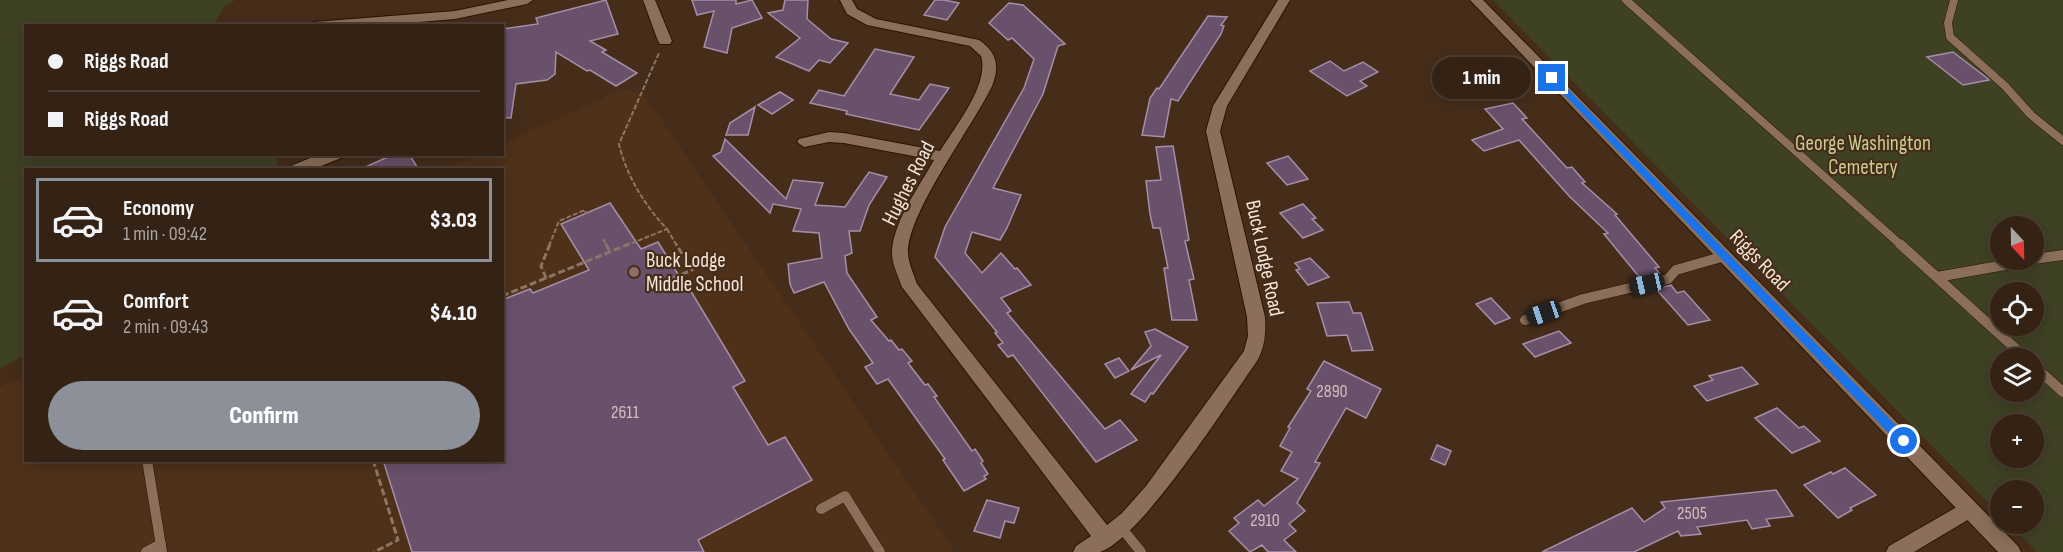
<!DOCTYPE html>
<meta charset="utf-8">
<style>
:root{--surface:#342214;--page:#3c2a1d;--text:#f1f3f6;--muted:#a9a4a0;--line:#4e3f34;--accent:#8c9099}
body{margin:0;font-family:"Sofia Sans Condensed",sans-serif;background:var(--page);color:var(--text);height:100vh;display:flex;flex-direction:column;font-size:22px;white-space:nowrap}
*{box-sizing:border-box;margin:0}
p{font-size:20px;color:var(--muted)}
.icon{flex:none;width:33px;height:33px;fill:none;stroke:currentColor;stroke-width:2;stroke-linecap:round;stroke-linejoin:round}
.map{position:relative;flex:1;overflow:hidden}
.details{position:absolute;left:24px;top:168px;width:480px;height:294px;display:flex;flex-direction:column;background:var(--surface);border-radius:0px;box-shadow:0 3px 15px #0003,0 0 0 2px var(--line)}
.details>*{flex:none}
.guide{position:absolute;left:24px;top:24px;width:480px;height:132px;border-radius:0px;box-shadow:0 3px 15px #0003,0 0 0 2px var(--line);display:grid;align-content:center;height:132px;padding:0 24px;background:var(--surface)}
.needle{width:39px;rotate:158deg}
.tools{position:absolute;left:1990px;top:216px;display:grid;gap:12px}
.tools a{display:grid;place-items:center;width:54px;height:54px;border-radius:50%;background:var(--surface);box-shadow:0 3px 15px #0003,0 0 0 2px var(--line);font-size:30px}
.end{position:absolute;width:27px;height:27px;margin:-14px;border:8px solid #1a73e8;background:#fff;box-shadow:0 0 0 3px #fff}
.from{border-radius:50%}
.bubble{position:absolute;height:42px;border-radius:21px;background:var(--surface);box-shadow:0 3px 15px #0003,0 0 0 2px var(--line);font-size:20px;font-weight:800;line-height:42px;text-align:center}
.car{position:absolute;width:18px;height:36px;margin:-18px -9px;border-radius:8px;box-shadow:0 0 4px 2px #0007;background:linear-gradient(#222 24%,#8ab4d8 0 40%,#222 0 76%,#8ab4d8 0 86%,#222 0)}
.guide b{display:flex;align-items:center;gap:21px;height:57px;font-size:22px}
.guide b+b{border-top:2px solid var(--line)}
.guide i{width:15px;height:15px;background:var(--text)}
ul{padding:10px 0 0;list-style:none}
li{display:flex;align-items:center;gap:18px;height:84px;margin:0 12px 9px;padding:0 12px;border:3px solid transparent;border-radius:0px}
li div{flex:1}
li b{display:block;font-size:22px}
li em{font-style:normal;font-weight:800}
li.selected{border-color:var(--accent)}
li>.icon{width:54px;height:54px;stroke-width:1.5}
.cta{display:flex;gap:12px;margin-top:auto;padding:12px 24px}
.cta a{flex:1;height:69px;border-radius:36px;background:var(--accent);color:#fff;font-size:24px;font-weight:800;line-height:69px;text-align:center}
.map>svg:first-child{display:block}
</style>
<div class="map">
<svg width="2063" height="552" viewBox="0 0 2063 552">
<rect width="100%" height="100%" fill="#452d1a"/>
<path fill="#4f3119" d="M622 89 641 93 659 116 955 552H0V387L25 375 26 460H502V170L445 169 478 155 502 154 503 144Z"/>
<g fill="#3f4125" fill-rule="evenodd">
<path d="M0 0H235L224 7 214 25 26 26V154L277 155V169L26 170 25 355 0 368Z"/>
<path d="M1493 0H2063V552H2037L2008 524H2034V490H2001V516ZM2001 226H2034V260H2001ZM2001 292H2034V326H2001ZM2001 358H2034V392H2001ZM2001 424H2034V458H2001Z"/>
</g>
<g fill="#69516b" stroke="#a78ea8" stroke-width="1.5">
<path d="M606 0 618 34 590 41 606 50 602 52 637 73 616 86 590 70 587 71 556 52 555 74 547 80 516 84 511 118 502 117V29L538 24 536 18Z"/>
<path d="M692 0H736V4L752 0 762 18 732 28 727 53 704 47 714 11 697 15Z"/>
<path d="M785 0H808L807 19 831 39 848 43 830 63 819 60 809 71 776 57 800 38 768 13 783 10Z"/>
<path d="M935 0H944L959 3 947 20 924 15Z"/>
<path d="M1009 3 1023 5 1065 44 1058 46 1043 94 993 188 1021 195 1007 228 1000 240 972 232 965 253 982 273 1001 253 1015 269 1017 268 1031 285 1001 298 1011 311 1007 313 1105 429 1120 420 1137 440 1096 462 1013 355 1008 357 998 345 1003 343 995 333 997 332 935 257 945 227 1024 88 1034 59 1012 38 1008 40 989 23Z"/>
<path d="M1208 16 1227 17 1221 25 1224 26 1221 34 1178 101 1171 99 1164 137 1142 135 1150 98 1157 88 1159 89Z"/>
<path d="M875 49 914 57 890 94 919 100 930 84 949 88 919 130 846 114 847 111 810 103 819 90 844 96Z"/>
<path d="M1953 52 1987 78 1989 80 1963 85 1927 57Z"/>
<path d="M1330 61 1344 71 1363 62 1378 72 1360 81 1367 86 1347 96 1310 71Z"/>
<path d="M780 92 793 100 772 114 758 105Z"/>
<path d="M1513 103 1527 118 1522 119 1555 155 1567 168 1572 167 1585 182 1582 183 1617 214 1615 215 1659 267 1655 268 1660 274 1640 278 1604 234 1608 233 1570 197 1519 140 1484 151 1472 140 1503 129 1485 109Z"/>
<path d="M755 107 748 135H726L730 123Z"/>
<path d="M725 139 786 199 793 180 823 183 815 205 845 207 869 172 887 177 869 205 860 231H849L852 253 845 256 847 273 877 317 871 320 889 341 891 340 899 350 902 349 912 361 908 363 925 385 928 384 937 396 934 397 972 451 975 449 983 461 981 463 988 474 984 476 986 479 964 491 943 460 945 459 888 379 877 384 865 367 873 363 849 329 824 282 794 293 790 284 788 264 822 258 819 233 793 231 801 209 773 204 770 213 713 156 721 152Z"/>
<path d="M1173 146 1189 240 1185 241 1194 279 1189 280 1197 320H1172L1164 268H1168L1160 228H1153L1150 214 1146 181 1161 180 1156 147Z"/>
<path d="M394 154H409L419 170H359Z"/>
<path d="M1288 156 1296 165 1308 179 1287 185 1267 163Z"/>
<path d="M610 203 641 249 658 242 681 279 683 278 745 381 733 387 768 445 785 437 812 480 698 540 704 552H412L383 460H502V300L530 289 533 293 589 270 561 224Z"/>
<path d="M1303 204 1316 218 1312 219 1323 230 1303 238 1280 213Z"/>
<path d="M1310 258 1329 277 1308 285 1296 270 1300 269 1295 263Z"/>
<path d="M1671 285 1677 293 1684 291 1710 320 1688 325 1656 289Z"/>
<path d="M1491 298 1510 318 1495 324 1476 304Z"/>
<path d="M1349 302 1353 313H1361L1373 350 1352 351 1347 335 1327 336 1317 303Z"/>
<path d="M1155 329 1188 347 1153 394 1151 393 1145 402 1131 394 1161 355 1131 370 1151 346 1145 332Z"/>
<path d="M1559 331 1571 343 1535 357 1523 344Z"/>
<path d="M1119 358 1129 371 1115 378 1105 364Z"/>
<path d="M1324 361 1381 389 1366 418 1346 408 1315 462 1320 463 1297 503 1305 511 1289 524 1296 531 1284 540 1296 552H1268L1262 545 1250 552 1229 531 1239 523 1234 518 1258 500 1264 506 1298 479 1281 471 1292 452 1280 446 1290 428 1288 427 1311 391 1307 389Z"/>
<path d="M1742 367 1758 384 1707 401 1694 386 1713 380 1709 376Z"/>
<path d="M1777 408 1799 428 1804 426 1820 441 1792 453 1755 418Z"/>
<path d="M1437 445 1451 451 1445 465 1431 459Z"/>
<path d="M1845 468 1876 495 1850 508 1852 510 1838 518 1804 485 1831 472 1833 474Z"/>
<path d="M1776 490 1793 516 1766 519 1770 526 1752 529 1747 520 1697 527 1701 534 1681 536 1678 531 1634 552H1542L1632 508 1644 522 1665 508 1661 502Z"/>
<path d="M987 500 1019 508 1014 523 1005 521 1000 538 974 531Z"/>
</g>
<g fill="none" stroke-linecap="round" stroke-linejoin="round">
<defs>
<g id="service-far1">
<path d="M1626 0 1902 246"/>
<path d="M1954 0 1948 23 1950 37 2005 86 2031 115 2063 141"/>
</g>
<g id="service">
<path d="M1900 244 2026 358"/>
<path d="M2034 259 2063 255"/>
<path d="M1937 277 2033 260"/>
<path d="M1525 320 1583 299 1668 279 1676 270 1725 256"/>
<path d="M2034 366 2063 392"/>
<path d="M147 460 162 552"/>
<path d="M821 509 845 496 880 552"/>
<path d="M1120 526 1141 552"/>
<path d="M146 552 161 544"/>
</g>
<g id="minor">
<path d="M508 0H533L527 4 455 19 371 26H308L314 22 455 11Z"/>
<path d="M643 0H655L672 41 670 44H660L658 41Z"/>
<path d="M840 0H852L857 9 876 19 979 40C997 52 1000 67 992 86 974 125 906 214 908 254 909 264 914 275 917 284L1107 525 1122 513 1146 486 1244 351 1248 336 1247 317 1206 131 1213 106 1278 0H1290L1227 106 1220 131 1265 317C1266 333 1265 347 1257 361 1229 401 1142 538 1100 552 1093 552 1081 552 1073 552L1076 546 1091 536 902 287C898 276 891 262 892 250 895 219 919 187 934 160L844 143 829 142 804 147 797 142 799 139 829 132 844 133 940 151C954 128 990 84 981 56L970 46 867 25 847 14Z"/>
<path d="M320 154H343L341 158 311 170 290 169 293 165Z"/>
<path d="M1969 500 1976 503 1979 509 1976 515 1914 552H1886L1889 546Z"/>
</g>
<path id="secondary" d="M1470 0H1483L2018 546 2021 552H1998Z"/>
</defs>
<use href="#service-far1" stroke="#2b1403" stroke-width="9"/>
<use href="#service" stroke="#2b1403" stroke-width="11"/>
<use href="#minor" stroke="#2b1403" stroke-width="2"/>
<use href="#secondary" stroke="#2b1403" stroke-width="2"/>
<g stroke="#8b7666" stroke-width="2" stroke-dasharray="5 2" stroke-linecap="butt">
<path d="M667 229 677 246"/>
<path d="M603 239 607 246"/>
<path d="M549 246 559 221 585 210 586 214"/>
<path d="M625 246 667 229C645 206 626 175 619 144L659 53"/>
</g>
<g stroke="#8b7666" stroke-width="3" stroke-dasharray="7 3" stroke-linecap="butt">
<path d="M550 244 541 266 546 278 629 244"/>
<path d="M606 244 610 252"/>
<path d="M654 286 692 270 676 244"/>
<path d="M502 296 546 278"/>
<path d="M373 460 398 540 374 552"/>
</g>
<use href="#service-far1" stroke="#8b6f5a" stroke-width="8"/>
<use href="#service" stroke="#8b6f5a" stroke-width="10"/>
<use href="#minor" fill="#8b6f5a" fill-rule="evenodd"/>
<use href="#secondary" fill="#8b6f5a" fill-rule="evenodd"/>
</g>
<path fill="#1a73e8" d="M1550 76H1555L1908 438V445H1900L1550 80Z"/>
<circle fill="#8d6e63" stroke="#452d1a" stroke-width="2" cx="634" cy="272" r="6"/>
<g text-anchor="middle" stroke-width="4.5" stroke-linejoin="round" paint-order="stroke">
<g font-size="18" fill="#d1bfbe">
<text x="1332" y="397">2890</text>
<text x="625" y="418">2611</text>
<text x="1692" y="519">2505</text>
<text x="1265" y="526">2910</text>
</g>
<g font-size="21" fill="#c7cd90" stroke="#452d1a">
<text x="1863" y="150">George Washington<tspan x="1863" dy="24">Cemetery</tspan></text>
</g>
<g font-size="21" fill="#f4e4d9" stroke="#452d1a">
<text transform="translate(908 183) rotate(-63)" y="7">Hughes Road</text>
<text transform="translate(1265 258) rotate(78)" y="7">Buck Lodge Road</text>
<text transform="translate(1760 260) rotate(46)" y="7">Riggs Road</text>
</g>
<g font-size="21" fill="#f4e4d9" stroke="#452d1a" text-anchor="start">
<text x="646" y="267">Buck Lodge<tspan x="646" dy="24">Middle School</tspan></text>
</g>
</g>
</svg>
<div class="tools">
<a><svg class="needle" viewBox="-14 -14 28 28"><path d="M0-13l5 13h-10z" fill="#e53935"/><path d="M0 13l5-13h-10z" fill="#a9a4a0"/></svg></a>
<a><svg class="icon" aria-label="locate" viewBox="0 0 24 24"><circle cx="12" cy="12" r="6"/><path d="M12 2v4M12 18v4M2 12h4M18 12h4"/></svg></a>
<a><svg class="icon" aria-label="layers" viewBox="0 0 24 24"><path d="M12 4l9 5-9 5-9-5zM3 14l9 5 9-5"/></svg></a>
<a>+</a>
<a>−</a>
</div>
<i class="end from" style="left:1904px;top:441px"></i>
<i class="end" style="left:1552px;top:78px"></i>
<div class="bubble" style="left:1432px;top:57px;width:99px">1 min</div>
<i class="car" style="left:1647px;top:284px;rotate:257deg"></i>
<i class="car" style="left:1544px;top:313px;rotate:251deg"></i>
<div class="guide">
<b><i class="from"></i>Riggs Road</b>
<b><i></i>Riggs Road</b>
</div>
<section class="details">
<ul>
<li class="selected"><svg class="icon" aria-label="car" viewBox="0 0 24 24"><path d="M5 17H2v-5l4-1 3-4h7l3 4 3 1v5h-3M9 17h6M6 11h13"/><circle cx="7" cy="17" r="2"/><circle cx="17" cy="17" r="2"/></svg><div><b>Economy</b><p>1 min · 09:42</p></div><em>$3.03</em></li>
<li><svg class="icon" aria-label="car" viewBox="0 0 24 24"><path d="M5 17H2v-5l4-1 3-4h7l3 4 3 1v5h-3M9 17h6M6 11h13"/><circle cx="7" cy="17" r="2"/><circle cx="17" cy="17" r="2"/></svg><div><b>Comfort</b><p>2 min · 09:43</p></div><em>$4.10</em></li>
</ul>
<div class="cta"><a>Confirm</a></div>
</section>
</div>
